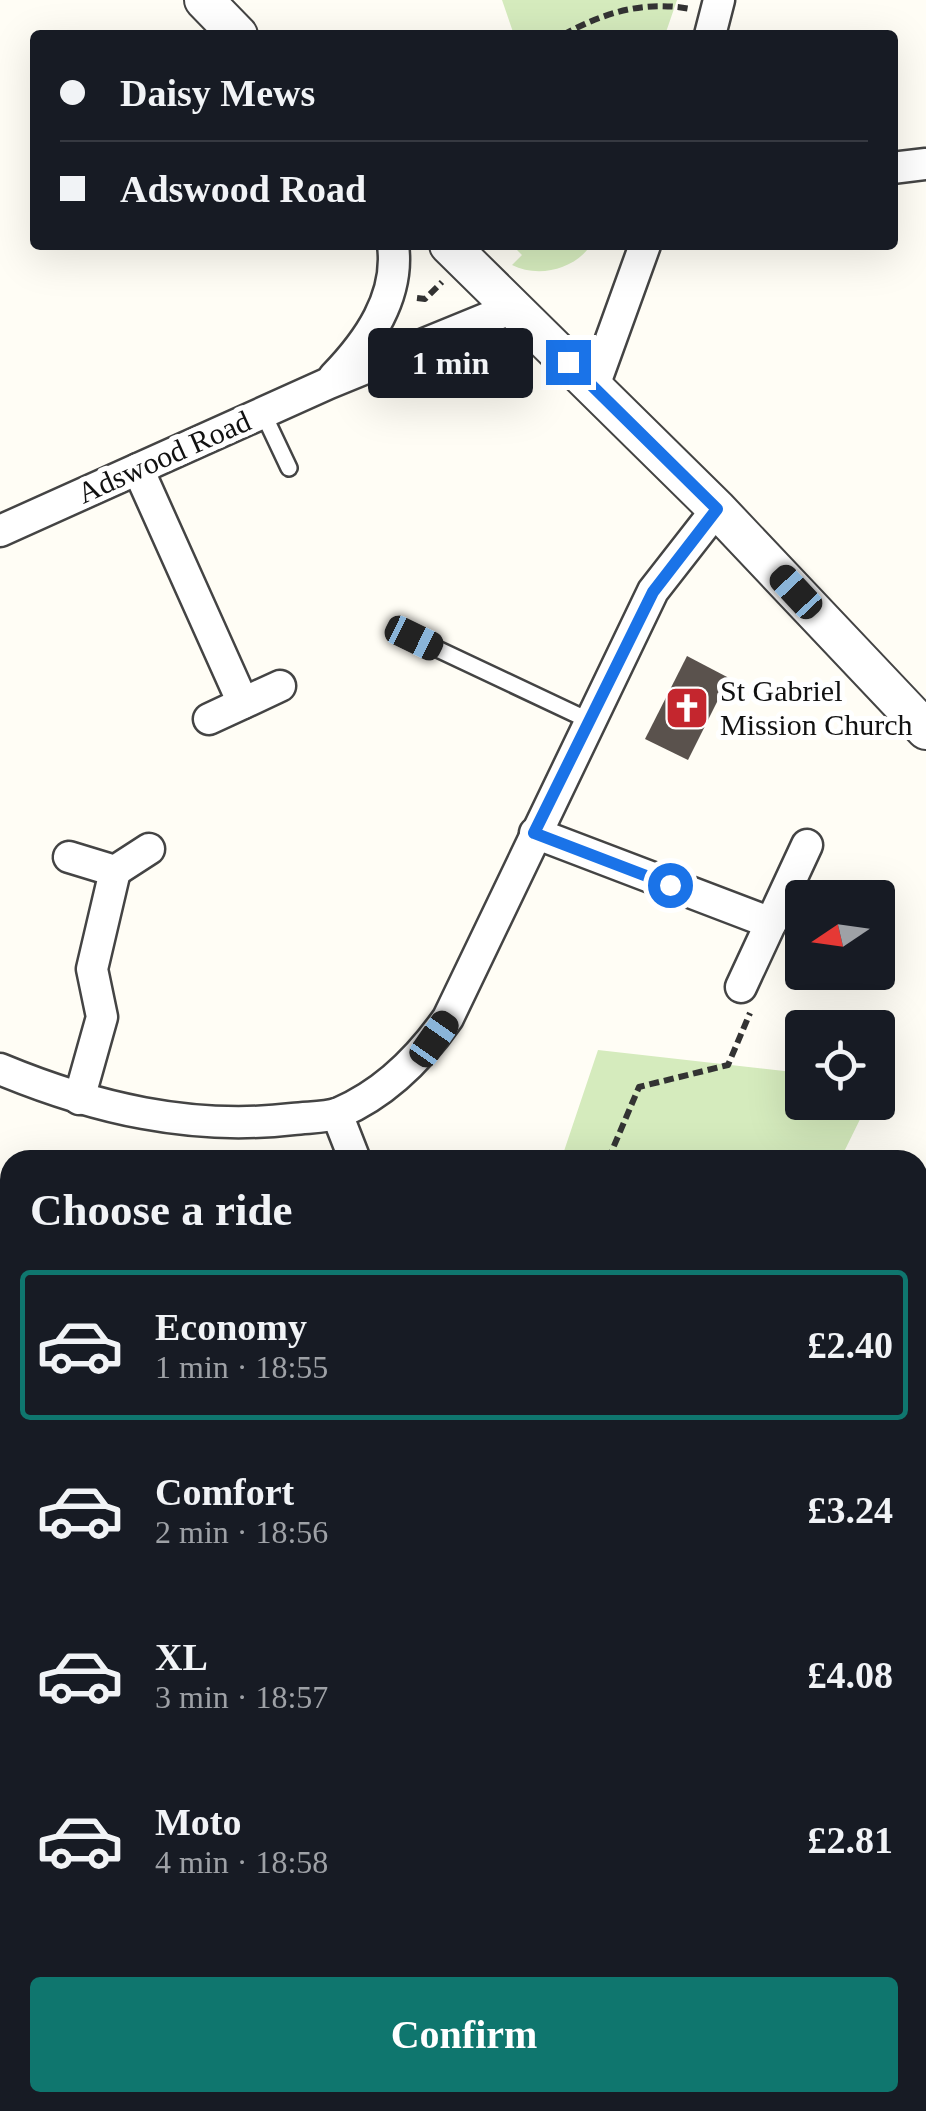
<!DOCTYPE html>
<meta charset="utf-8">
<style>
:root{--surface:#171b24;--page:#242831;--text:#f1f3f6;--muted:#9ea1a6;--line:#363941;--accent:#0f766e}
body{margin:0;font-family:"Times New Roman",serif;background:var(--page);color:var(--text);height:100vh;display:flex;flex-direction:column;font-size:38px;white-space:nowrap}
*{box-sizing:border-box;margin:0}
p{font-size:32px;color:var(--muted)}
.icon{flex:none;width:55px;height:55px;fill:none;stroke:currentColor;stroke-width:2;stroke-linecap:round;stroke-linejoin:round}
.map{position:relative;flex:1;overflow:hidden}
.drawer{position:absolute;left:0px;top:1150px;width:928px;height:962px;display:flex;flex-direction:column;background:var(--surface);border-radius:30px 30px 0 0;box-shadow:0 10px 40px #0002}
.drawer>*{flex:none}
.hud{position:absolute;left:30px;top:30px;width:868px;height:220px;border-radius:10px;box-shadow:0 10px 40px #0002;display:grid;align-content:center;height:220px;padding:0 30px;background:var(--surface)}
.needle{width:65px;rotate:257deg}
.controls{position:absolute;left:785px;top:880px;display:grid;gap:20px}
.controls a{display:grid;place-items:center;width:110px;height:110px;border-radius:10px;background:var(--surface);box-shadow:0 10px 40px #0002;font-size:50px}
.end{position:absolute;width:45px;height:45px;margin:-22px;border:12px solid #1a73e8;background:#fff;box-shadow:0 0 0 5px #fff}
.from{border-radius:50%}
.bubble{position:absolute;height:70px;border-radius:10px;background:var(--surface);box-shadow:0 10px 40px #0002;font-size:32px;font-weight:800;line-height:70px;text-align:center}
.car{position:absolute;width:30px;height:60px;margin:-30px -15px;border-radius:12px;box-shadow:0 0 8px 2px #0007;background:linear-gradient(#222 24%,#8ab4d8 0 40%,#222 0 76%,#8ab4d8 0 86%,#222 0)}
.hud b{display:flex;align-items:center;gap:35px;height:95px;font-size:38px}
.hud b+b{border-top:2px solid var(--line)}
.hud i{width:25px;height:25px;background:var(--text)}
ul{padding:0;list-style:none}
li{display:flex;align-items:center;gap:30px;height:150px;margin:0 20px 15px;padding:0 10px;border:5px solid transparent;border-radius:10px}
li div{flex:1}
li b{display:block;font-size:38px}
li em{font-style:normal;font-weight:800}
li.on{border-color:var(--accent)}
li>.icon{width:90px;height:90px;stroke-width:1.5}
h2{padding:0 30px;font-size:45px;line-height:120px}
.cta{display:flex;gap:20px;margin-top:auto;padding:20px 30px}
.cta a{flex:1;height:115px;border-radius:10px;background:var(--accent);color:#fff;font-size:40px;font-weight:800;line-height:115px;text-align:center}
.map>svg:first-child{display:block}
</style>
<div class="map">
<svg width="926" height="2111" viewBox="0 0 926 2111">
<rect width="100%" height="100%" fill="#fffdf5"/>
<g fill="#d5ebbd">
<path d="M502 0H677L665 35H514Z"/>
<path d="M512 245H591C574 270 538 278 512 265L522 255Z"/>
<path d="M598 1050 802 1073V1102L868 1103 840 1160H561Z"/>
<path d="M10 1955V2102L438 2103 433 2111H0V1980Z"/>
</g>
<path fill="#5a524d" d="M687 656 729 678 688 760 645 739Z"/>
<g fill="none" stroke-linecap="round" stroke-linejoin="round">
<defs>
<g id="service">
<path d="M263 413 289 468"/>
<path d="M414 638 590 721"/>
</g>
<g id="minor">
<path d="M710 35 719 0"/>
<path d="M892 168 926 164"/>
<path d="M334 377C368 342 400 297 393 245"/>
<path d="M594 386 645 245"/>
<path d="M138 469 243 703"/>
<path d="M0 531 329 383 510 309"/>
<path d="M209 719 280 686"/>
<path d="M535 833 771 923"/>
<path d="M69 857 115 871 149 849"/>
<path d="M741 987 807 845"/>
<path d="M0 1069C94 1108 191 1131 293 1119 308 1117 326 1118 339 1113 386 1093 420 1058 448 1018L653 591 717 509"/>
<path d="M79 1099 102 1017 92 969 115 871"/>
<path d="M337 1114 355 1160"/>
</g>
<g id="tertiary">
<path d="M204 0 238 35"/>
<path d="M449 245 717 509 926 730"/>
</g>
</defs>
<use href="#service" stroke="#444" stroke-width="20"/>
<use href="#minor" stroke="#444" stroke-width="35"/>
<use href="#tertiary" stroke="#444" stroke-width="42"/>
<g stroke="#333" stroke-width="6" stroke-dasharray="10 5" stroke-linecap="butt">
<path d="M563 35C603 13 644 0 690 9"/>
<path d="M417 298 425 299 442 282"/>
<path d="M608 1160 639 1087 728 1065 750 1013"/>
<path d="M0 1786 10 1789"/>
<path d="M197 2102 199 2111"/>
<path d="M16 2111 22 2102"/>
</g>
<use href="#service" stroke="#fff" stroke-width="15"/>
<use href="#minor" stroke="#fff" stroke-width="30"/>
<use href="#tertiary" stroke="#fff" stroke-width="38"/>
<g stroke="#c4262e" stroke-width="8">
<path d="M918 1236 926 1218"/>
<path d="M0 1566 10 1570"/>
<path d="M0 1593 10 1597"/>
<path d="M0 1616 10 1620"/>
<path d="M0 1640 10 1644"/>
<path d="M918 1925 926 1929"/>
<path d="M918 1951 926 1954"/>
<path d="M918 1970 926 1973"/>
<path d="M918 1996 926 2000"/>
<path d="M480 2111 484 2102"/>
</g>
</g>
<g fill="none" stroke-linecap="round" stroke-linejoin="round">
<path stroke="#1a73e8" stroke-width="12" d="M568 362 717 509 653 592 534 833 670 885"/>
</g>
<defs>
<symbol id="church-square" viewBox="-11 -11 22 22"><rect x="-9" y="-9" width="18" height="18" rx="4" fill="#c4262e" stroke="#fff"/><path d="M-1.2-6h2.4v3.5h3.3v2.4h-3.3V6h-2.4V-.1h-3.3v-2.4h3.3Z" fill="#fff"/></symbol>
</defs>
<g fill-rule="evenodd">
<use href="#church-square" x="662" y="683" width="50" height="50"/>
</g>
<g text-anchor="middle" stroke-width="10" stroke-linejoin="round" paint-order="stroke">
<g font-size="30" fill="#111" stroke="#fff">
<text transform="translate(164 457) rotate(-24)" y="10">Adswood Road</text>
</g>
<g font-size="30" fill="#111" stroke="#fff" text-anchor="start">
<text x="720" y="701">St Gabriel<tspan x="720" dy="34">Mission Church</tspan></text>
</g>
</g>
</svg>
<div class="controls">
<a><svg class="needle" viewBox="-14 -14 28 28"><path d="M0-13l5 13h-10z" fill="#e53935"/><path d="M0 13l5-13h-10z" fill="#9ea1a6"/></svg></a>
<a><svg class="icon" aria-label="locate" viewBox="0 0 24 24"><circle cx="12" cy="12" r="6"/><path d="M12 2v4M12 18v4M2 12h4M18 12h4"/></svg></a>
</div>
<i class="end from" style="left:670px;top:885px"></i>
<i class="end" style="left:568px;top:362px"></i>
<div class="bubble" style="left:368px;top:328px;width:165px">1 min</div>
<i class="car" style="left:796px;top:592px;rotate:317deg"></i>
<i class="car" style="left:414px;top:638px;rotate:116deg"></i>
<i class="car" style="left:434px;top:1039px;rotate:35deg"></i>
<div class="hud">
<b><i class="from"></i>Daisy Mews</b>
<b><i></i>Adswood Road</b>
</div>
<section class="drawer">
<h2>Choose a ride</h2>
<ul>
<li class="on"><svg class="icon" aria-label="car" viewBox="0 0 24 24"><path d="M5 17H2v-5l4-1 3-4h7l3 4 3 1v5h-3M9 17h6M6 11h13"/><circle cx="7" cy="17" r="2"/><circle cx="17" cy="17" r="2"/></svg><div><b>Economy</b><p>1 min · 18:55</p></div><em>£2.40</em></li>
<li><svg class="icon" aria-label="car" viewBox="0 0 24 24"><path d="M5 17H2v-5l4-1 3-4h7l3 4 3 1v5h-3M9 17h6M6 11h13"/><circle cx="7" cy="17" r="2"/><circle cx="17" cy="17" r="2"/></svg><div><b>Comfort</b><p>2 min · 18:56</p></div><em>£3.24</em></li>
<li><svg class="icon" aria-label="car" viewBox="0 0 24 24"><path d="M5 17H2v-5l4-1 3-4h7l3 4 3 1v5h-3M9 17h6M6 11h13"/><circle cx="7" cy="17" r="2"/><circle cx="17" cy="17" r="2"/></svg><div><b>XL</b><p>3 min · 18:57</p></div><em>£4.08</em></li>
<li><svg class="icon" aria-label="car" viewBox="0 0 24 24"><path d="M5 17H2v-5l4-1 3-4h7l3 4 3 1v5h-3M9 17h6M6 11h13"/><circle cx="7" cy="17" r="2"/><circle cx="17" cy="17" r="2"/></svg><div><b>Moto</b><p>4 min · 18:58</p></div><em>£2.81</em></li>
</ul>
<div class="cta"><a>Confirm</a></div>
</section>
</div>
